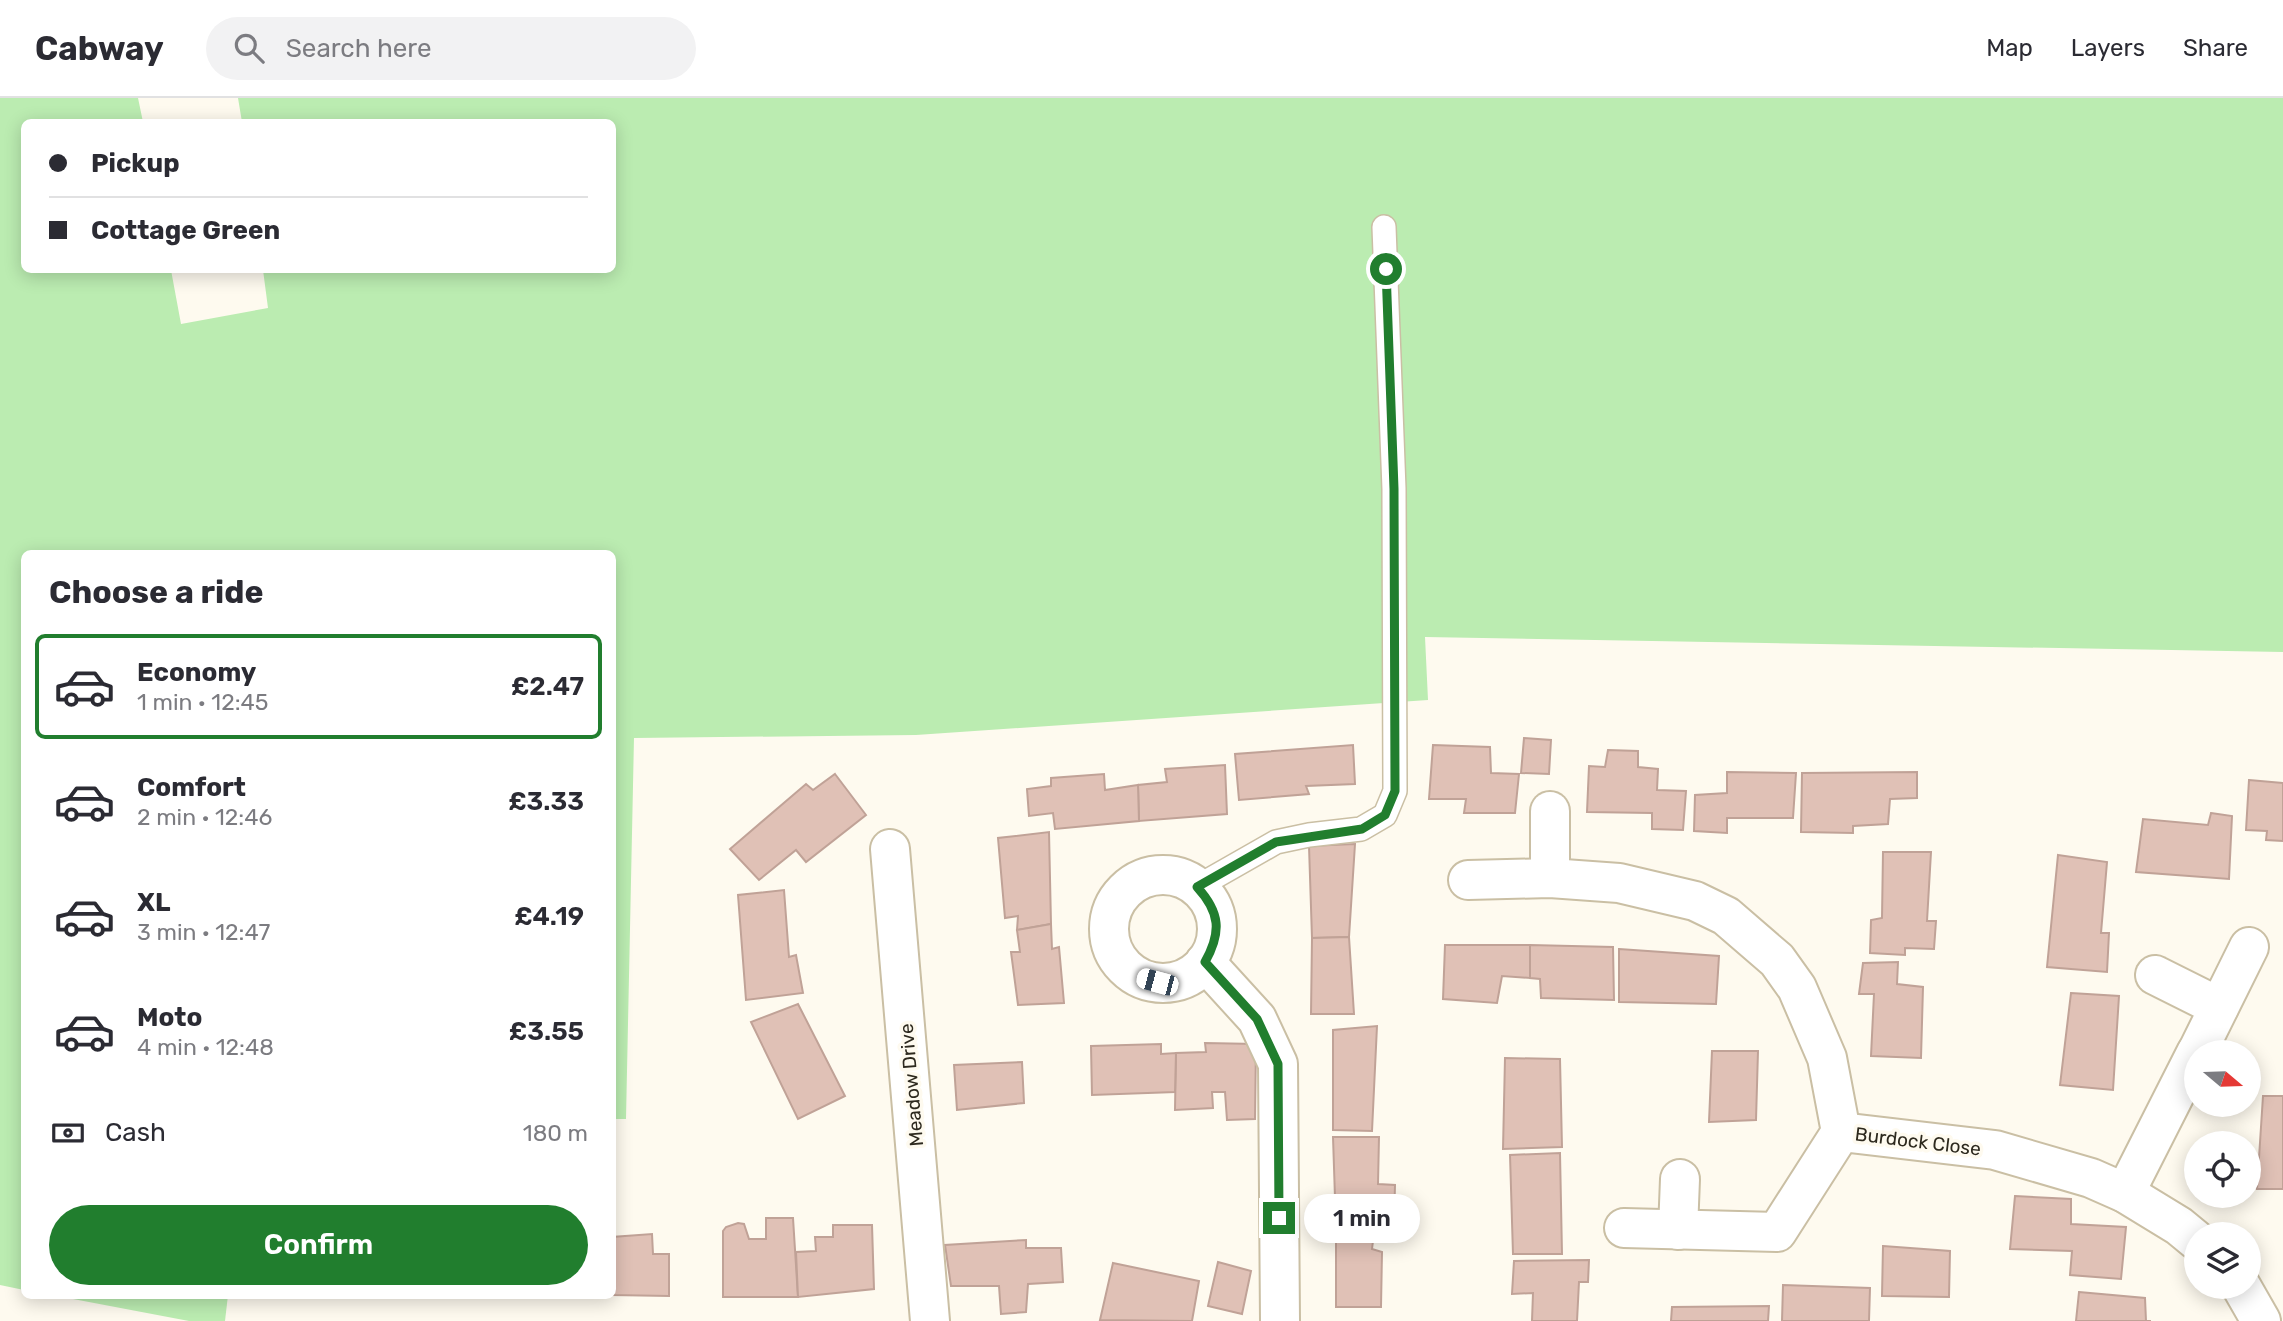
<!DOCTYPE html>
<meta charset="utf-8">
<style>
:root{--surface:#fff;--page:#f2f2f3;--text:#2b2b33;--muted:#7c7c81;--line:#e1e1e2;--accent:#217e2e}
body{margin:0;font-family:Rubik,sans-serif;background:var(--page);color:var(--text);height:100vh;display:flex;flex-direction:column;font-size:26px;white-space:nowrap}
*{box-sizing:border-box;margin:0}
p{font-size:23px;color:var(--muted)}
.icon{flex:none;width:38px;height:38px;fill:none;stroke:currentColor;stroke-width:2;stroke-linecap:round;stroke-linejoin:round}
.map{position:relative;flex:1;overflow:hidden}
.sheet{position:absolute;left:21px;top:452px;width:595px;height:749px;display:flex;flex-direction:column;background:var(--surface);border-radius:10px;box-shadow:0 4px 18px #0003}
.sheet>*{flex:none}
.hud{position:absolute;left:21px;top:21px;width:595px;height:154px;border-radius:10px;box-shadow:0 4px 18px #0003;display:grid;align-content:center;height:154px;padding:0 28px;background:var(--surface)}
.needle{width:46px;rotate:109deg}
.fabs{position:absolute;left:2184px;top:942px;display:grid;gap:14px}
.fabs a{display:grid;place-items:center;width:77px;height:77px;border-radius:50%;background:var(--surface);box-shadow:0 4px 18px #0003;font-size:35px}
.end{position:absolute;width:32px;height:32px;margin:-16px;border:9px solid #217e2e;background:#fff;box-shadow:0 0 0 4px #fff}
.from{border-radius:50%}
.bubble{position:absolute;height:49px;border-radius:24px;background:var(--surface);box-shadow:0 4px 18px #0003;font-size:23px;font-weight:600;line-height:49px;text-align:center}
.car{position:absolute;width:21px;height:42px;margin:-21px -10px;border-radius:9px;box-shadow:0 0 5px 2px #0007;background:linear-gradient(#fff 24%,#345 0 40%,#fff 0 76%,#345 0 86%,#fff 0)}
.hud b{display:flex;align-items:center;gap:24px;height:66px;font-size:26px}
.hud b+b{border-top:2px solid var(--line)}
.hud i{width:18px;height:18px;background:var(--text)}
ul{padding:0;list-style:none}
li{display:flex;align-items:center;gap:21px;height:105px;margin:0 14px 10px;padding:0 14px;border:4px solid transparent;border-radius:10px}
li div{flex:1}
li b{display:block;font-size:26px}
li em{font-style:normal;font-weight:600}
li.on{border-color:var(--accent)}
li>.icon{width:63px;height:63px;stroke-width:1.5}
h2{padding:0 28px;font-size:32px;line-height:84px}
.pay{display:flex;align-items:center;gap:18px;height:77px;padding:0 28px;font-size:26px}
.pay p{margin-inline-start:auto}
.cta{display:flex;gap:14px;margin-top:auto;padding:14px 28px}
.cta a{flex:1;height:80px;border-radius:42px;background:var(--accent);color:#fff;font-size:28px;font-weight:600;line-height:80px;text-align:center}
header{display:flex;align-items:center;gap:42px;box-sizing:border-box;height:98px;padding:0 35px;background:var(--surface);border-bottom:2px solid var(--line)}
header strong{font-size:33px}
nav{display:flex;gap:38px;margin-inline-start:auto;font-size:24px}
.search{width:490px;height:63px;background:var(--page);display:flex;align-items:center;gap:18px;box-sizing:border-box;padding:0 24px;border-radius:38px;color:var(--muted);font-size:26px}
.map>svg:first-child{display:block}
</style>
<header>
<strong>Cabway</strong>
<div class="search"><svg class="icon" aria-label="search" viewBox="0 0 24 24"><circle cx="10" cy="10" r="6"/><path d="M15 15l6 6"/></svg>Search here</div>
<nav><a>Map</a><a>Layers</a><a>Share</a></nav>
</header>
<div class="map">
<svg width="2283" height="1223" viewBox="0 0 2283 1223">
<rect width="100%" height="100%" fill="#fefaef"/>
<g fill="#bbecb1">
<path d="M0 0H138L143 24H24V172H171L181 226 268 210 263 172H612V24H242L238 0H2283V554L1425 539 1428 602 916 637 634 640 626 1021H613L612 455H24V1192L0 1187Z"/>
<path d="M52 1197H228L225 1223H189Z"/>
</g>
<g fill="#e0c1b6" stroke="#c0a297" stroke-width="2">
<path d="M1524 640 1551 642 1549 676 1521 675Z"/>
<path d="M1353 647 1355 686 1306 688 1309 696 1239 702 1235 656Z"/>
<path d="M1433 647 1490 649 1491 675 1519 676 1515 715H1464L1466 701H1429Z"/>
<path d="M1608 652 1638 653V669L1658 671 1657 692 1686 693 1683 732 1652 731V715L1587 714 1589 668 1605 669Z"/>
<path d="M1225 667 1227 716 1139 723 1138 687 1167 684 1165 671Z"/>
<path d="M1727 674 1796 675 1793 720H1727V735L1694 733 1695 697 1727 695Z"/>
<path d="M1917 674V700L1890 701 1888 726 1853 728V735L1801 734 1802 675Z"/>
<path d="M835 676 866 717 806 764 796 752 759 782 730 751 806 686 813 692Z"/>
<path d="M1104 676 1105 692 1138 687 1139 723 1055 731 1053 715 1029 718 1027 691 1051 688V680Z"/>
<path d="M2249 682 2283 685V743L2266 742 2267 733 2246 732Z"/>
<path d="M2211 715 2232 718 2229 781 2136 774 2143 721 2208 727Z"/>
<path d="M1049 734 1051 826 1017 832 1018 818 1005 820 998 740Z"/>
<path d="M1355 746 1349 839 1312 840 1309 748Z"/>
<path d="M1883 754H1931L1927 823H1936L1934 851 1905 850V857L1870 855 1871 822 1882 820Z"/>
<path d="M2058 757 2107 764 2101 835H2109L2107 874 2047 869Z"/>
<path d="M784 792 789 859 796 857 803 895 746 902 738 797Z"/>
<path d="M1051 826 1052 851 1059 849 1064 905 1018 907 1011 854H1020L1017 832Z"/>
<path d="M1349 839 1354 916H1311L1312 840Z"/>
<path d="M1445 847H1530V880L1502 878 1497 905 1443 901Z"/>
<path d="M1530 847 1613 849 1614 902 1541 900 1540 881 1530 880Z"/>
<path d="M1619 851 1719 858 1716 906 1619 904Z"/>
<path d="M1898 864 1897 886 1923 889 1921 960 1871 958 1874 896H1859L1863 865Z"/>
<path d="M2071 895 2119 898 2113 992 2060 987Z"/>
<path d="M798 906 845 998 798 1021 751 924Z"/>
<path d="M1377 928 1372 1033 1333 1032V932Z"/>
<path d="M1205 945 1256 946 1255 1021 1227 1022 1225 994H1212L1213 1010 1175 1012 1176 955 1206 954Z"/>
<path d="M1161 946V956L1176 955 1175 994 1092 997 1091 948Z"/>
<path d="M1712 953H1758L1756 1022 1709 1024Z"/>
<path d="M1505 960 1560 961 1562 1049 1503 1051Z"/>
<path d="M1022 964 1024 1005 957 1012 954 967Z"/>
<path d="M2263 998H2283V1091H2257Z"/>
<path d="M1333 1039H1379L1378 1086 1395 1087 1394 1126 1336 1130Z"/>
<path d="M1560 1055 1562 1156H1513L1510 1057Z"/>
<path d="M2015 1098 2071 1101V1126L2126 1129 2121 1181 2070 1177 2072 1153 2010 1151Z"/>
<path d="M766 1120H793L798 1199H723V1133L726 1129 738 1125 744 1126 749 1141H766Z"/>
<path d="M833 1127H872L874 1191 798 1199 796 1154 816 1153 815 1139H833Z"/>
<path d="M1375 1127 1372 1151 1382 1154 1381 1209H1336V1130Z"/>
<path d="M652 1136 653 1156H669V1198L612 1197V1139Z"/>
<path d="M1026 1142V1150H1061L1063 1184 1028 1186 1026 1214 1001 1216 999 1188H951L945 1147Z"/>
<path d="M1883 1148 1950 1153 1949 1199 1882 1198Z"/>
<path d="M1589 1162 1588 1184H1579L1577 1223H1532L1533 1195 1512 1196 1514 1163Z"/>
<path d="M1218 1164 1251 1173 1242 1216 1208 1208Z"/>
<path d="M1113 1165 1199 1183 1192 1223 1100 1222Z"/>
<path d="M1783 1187 1870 1190 1869 1223H1782Z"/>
<path d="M2079 1194 2145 1200 2146 1223H2151H2076Z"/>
<rect x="272" y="1197" width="101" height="3"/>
<path d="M1769 1208 1768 1223H1671L1672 1209Z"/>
</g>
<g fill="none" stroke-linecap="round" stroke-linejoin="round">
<defs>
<path id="service" d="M1197 789 1276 744 1309 737 1361 731 1385 717 1395 693 1394 391 1384 129"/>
<g id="minor">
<path d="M1550 713V780"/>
<path d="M890 751 930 1223"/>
<circle cx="1163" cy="831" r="54"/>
<path d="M1468 782 1550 780 1619 785 1695 803 1726 818 1777 862 1797 890 1827 960 1841 1034 1777 1134 1624 1130"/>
<path d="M1205 864 1257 921 1278 966 1280 1223"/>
<path d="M2155 877 2219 909"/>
<path d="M2197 954 2249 849"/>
<path d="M1841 1034 1995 1052 2091 1080 2125 1095 2179 1128 2196 1142"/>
<path d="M2125 1095 2196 955"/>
<path d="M1678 1132 1680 1081"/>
<path d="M2241 1188 2261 1223"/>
</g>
</defs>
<use href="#service" stroke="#cabfa4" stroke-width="26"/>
<use href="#minor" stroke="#cabfa4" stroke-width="42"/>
<use href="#service" stroke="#fff" stroke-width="23"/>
<use href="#minor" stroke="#fff" stroke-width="38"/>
</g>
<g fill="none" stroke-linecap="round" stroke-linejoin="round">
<path stroke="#217e2e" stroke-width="9" d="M1279 1120 1278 966 1257 921 1205 864C1222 834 1220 814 1197 789L1276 744 1362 731 1385 717 1395 693 1394 391 1386 171"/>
</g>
<g text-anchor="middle" stroke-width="7" stroke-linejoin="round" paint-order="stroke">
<g font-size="19" fill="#2d291e" stroke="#fefaef">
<text transform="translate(911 987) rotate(-95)" y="7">Meadow Drive</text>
<text transform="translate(1918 1043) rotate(7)" y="7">Burdock Close</text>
</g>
</g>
</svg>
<div class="fabs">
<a><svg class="needle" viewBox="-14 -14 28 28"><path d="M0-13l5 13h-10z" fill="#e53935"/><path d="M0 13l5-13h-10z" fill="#7c7c81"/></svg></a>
<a><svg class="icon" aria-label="locate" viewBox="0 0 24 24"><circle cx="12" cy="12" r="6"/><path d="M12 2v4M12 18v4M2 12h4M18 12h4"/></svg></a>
<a><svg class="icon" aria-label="layers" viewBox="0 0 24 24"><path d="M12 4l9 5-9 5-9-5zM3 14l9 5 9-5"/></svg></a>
</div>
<i class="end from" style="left:1386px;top:171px"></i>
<i class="end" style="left:1279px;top:1120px"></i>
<div class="bubble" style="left:1304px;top:1096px;width:116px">1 min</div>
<i class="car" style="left:1157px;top:884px;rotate:285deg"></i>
<div class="hud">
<b><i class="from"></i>Pickup</b>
<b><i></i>Cottage Green</b>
</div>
<section class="sheet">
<h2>Choose a ride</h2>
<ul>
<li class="on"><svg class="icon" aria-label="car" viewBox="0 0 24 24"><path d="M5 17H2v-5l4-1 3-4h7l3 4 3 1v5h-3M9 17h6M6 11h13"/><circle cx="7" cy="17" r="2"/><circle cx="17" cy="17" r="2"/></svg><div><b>Economy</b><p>1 min · 12:45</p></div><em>£2.47</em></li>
<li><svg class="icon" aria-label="car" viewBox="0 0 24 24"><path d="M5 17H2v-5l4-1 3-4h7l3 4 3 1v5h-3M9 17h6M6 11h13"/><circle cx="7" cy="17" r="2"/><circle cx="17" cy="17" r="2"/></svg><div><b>Comfort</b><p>2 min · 12:46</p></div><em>£3.33</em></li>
<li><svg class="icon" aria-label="car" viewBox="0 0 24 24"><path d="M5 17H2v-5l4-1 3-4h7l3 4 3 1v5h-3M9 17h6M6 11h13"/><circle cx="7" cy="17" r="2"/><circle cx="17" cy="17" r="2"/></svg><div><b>XL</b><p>3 min · 12:47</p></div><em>£4.19</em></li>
<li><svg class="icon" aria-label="car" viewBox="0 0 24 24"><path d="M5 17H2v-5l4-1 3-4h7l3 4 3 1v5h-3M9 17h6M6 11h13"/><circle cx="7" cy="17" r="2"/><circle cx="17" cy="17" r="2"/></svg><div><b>Moto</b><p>4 min · 12:48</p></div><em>£3.55</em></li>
</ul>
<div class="pay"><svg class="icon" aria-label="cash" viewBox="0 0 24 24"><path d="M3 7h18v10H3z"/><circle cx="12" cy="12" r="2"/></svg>Cash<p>180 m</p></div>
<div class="cta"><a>Confirm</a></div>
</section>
</div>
